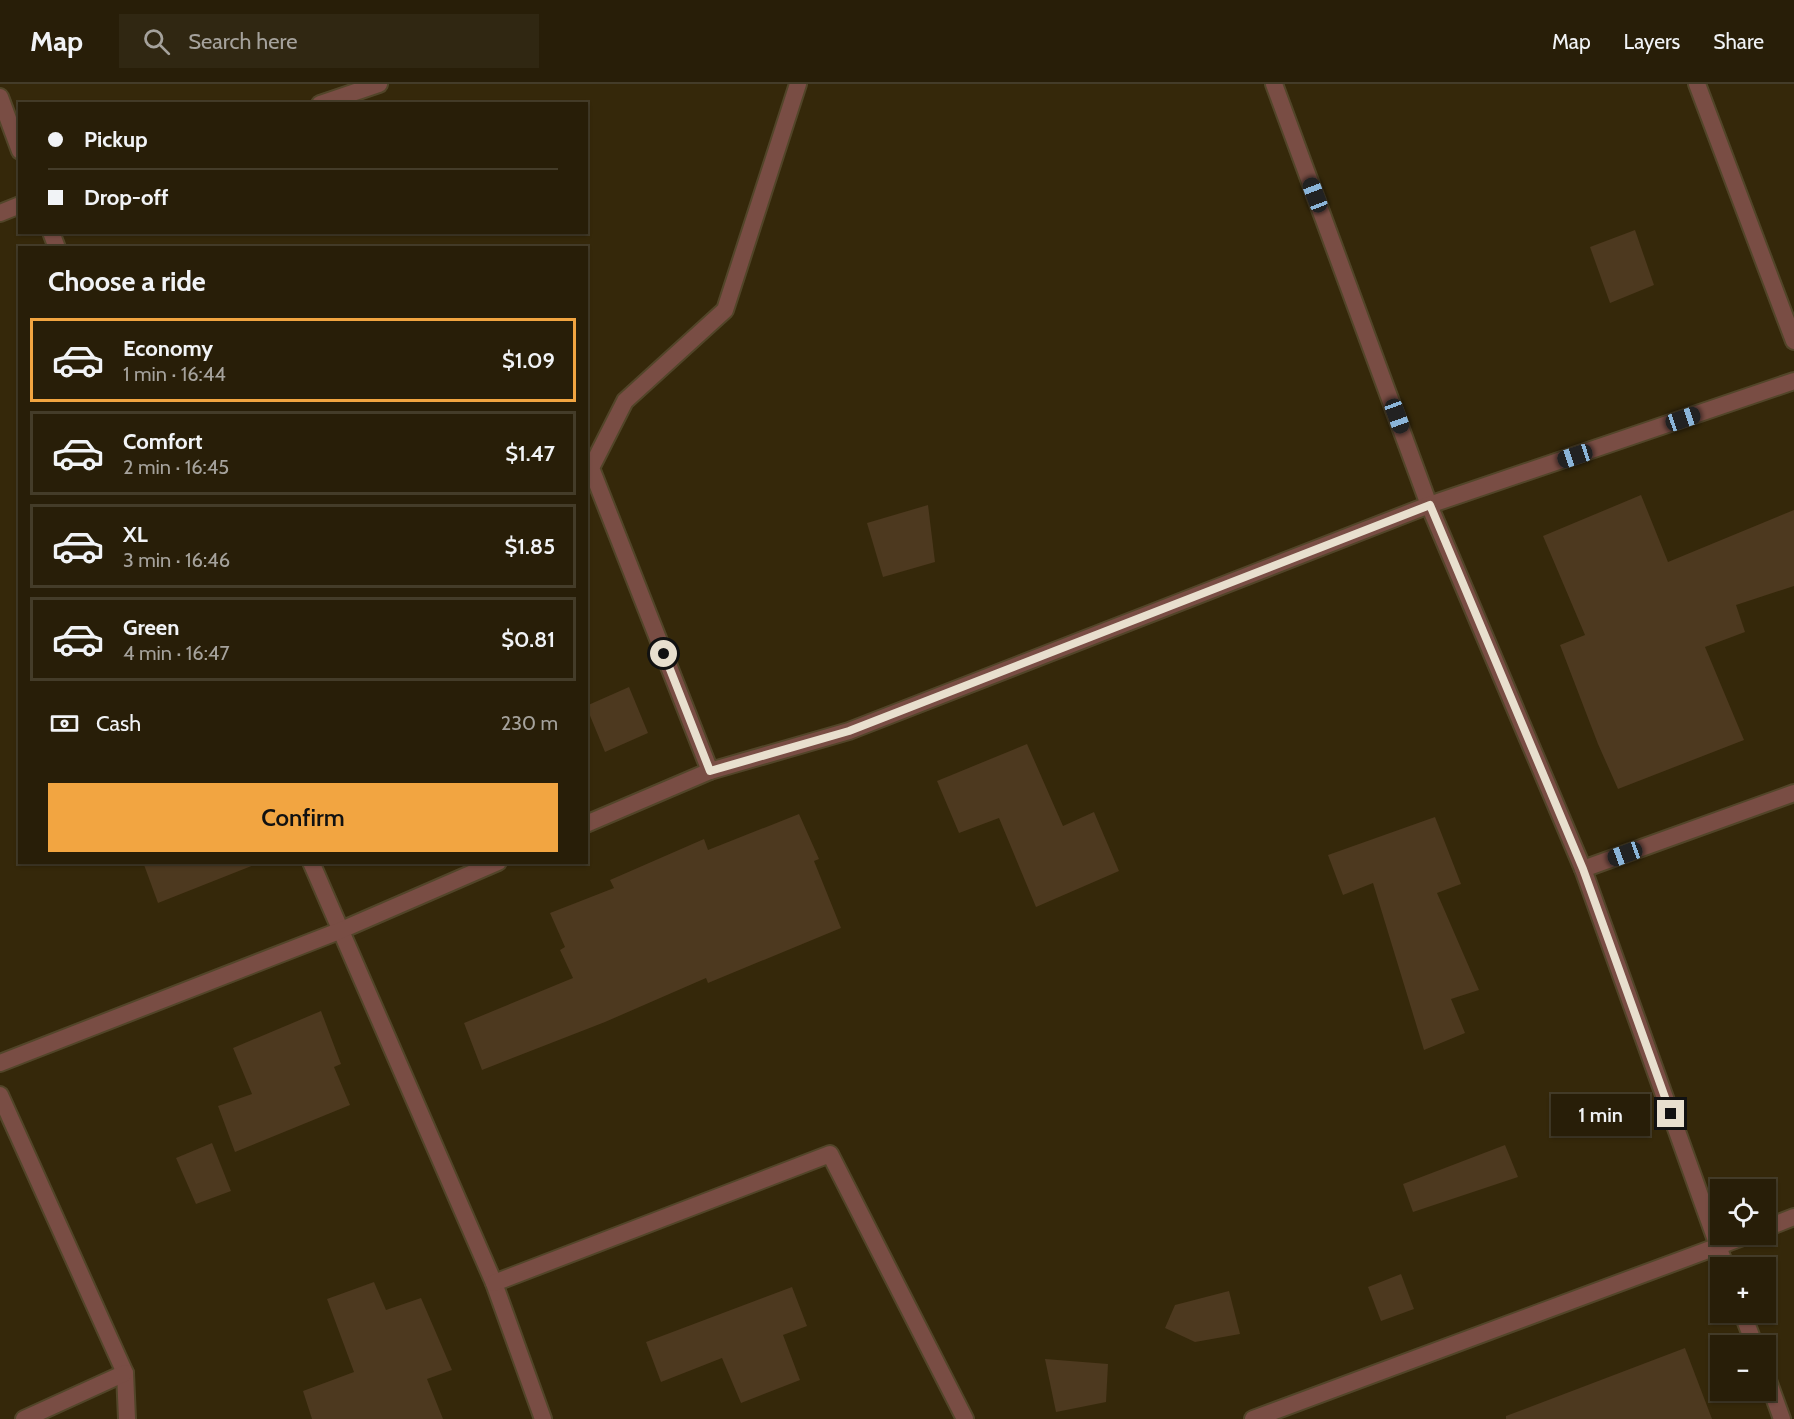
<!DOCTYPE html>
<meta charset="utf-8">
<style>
:root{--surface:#281e08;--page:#302712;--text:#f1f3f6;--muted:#a5a29c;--line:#443c29;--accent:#f2a541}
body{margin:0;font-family:Cabin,sans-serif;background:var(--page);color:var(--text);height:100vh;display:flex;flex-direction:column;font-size:22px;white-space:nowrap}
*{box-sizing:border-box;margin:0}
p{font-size:20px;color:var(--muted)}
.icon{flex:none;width:33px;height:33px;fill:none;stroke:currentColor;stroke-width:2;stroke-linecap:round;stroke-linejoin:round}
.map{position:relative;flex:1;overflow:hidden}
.drawer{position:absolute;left:18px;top:162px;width:570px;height:618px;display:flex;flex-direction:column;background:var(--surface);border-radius:0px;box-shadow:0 2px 4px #0004,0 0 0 2px var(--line)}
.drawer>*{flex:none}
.banner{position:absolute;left:18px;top:18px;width:570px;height:132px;border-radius:0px;box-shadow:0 2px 4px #0004,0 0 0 2px var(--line);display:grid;align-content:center;height:132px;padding:0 30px;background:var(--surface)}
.buttons{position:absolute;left:1710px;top:1095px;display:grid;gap:12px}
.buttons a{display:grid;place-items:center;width:66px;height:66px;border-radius:0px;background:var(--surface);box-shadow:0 2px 4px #0004,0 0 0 2px var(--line);font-size:30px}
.end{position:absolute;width:27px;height:27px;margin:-14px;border:8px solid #e8dfce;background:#111;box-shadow:0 0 0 3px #111}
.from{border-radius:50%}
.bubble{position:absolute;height:42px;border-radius:0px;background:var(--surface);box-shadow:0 2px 4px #0004,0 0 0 2px var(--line);font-size:20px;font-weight:600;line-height:42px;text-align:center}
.car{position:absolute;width:18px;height:36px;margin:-18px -9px;border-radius:8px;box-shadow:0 0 4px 2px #0007;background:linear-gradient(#222 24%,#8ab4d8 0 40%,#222 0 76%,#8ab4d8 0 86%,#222 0)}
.banner b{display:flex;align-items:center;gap:21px;height:57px;font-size:22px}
.banner b+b{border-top:2px solid var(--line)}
.banner i{width:15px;height:15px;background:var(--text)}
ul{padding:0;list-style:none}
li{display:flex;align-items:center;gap:18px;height:84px;margin:0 12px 9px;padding:0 18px;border:3px solid var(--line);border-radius:0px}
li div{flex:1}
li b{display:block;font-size:22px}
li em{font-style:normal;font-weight:600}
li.on{border-color:var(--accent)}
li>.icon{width:54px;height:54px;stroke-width:1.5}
h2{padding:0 30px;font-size:27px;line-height:72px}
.pay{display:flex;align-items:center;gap:15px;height:66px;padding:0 30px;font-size:22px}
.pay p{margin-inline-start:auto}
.primary-button{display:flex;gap:12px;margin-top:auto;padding:12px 30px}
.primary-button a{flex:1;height:69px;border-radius:0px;background:var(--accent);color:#111;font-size:24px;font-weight:600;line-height:69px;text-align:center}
header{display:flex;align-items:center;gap:36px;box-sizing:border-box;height:84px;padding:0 30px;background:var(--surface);border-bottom:2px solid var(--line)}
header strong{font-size:28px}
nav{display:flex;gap:33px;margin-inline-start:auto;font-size:21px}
.search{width:420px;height:54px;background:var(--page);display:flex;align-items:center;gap:15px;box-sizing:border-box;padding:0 21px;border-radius:0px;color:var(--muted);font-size:22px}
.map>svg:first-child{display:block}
</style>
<header>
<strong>Map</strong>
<div class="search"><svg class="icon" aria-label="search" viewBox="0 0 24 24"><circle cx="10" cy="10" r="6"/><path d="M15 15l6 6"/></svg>Search here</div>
<nav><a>Map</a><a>Layers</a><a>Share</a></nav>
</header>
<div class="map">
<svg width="1794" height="1335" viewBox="0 0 1794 1335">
<rect width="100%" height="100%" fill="#35280a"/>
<g fill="#4d391f">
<path d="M1635 146 1654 201 1610 219 1590 163Z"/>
<path d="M1641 411 1668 478 1794 426V502L1736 521 1745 548 1705 563 1744 656 1618 705 1598 660 1560 561 1585 551 1543 452Z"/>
<path d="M928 421 935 478 883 493 867 439Z"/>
<path d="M629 603 648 649 605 668 586 622Z"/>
<path d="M1027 660 1063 742 1094 728 1119 787 1036 823 999 734 959 749 937 697Z"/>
<path d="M799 730 819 775 814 777 841 844 708 899 706 894 605 938 482 986 464 939 573 894 560 866 565 863 550 829 614 804 610 796 704 755 708 766Z"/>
<path d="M1435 733 1461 800 1437 809 1479 906 1451 915 1465 949 1424 966 1373 799 1343 811 1328 771Z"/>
<path d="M143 778H254V781L158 819Z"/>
<path d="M321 927 341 980 334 983 350 1021 235 1068 218 1022 252 1010 233 964Z"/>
<path d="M212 1059 231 1107 196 1120 176 1074Z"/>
<path d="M1505 1061 1518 1093 1413 1128 1403 1100Z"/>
<path d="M1401 1190 1414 1225 1381 1237 1368 1203Z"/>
<path d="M374 1198 386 1226 421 1214 452 1286 427 1295 443 1335H312L303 1307 354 1288 327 1215Z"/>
<path d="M792 1203 807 1242 783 1251 800 1296 741 1319 722 1274 661 1298 646 1258Z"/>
<path d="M1229 1207 1240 1250 1195 1258 1165 1244 1175 1221Z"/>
<path d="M1685 1264 1712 1335H1506V1332Z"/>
<path d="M1045 1275 1108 1280 1106 1318 1056 1328Z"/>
</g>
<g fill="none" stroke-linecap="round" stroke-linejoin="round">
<defs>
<g id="minor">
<path d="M1274 0 1429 421 1583 785 1726 1184"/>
<path d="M1697 0 1794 257"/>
<path d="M0 13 20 67"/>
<path d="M320 20 379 0"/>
<path d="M0 129 20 121"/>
<path d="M51 148 57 164"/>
<path d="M710 687 591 384 625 317 725 226 798 0"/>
<path d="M586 740 710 687 849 647 1429 421 1794 297"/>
<path d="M311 778 494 1199 543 1335"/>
<path d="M1583 785 1794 709"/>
<path d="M0 979 339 847 498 778"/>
<path d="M0 1011 125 1289 127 1335"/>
<path d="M1766 1144 1794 1133"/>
<path d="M494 1199 830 1070 965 1335"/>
<path d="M1742 1228 1755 1262"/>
<path d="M1766 1291 1782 1335"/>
<path d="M24 1335 125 1289"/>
<path d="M1253 1335 1751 1150"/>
</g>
</defs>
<use href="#minor" stroke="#524529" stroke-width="20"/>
<use href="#minor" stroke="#794d44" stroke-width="16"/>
</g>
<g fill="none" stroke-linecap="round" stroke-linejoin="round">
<path stroke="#e8dfce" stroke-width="8" d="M664 570 710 687 849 647 1430 421 1583 785 1671 1030"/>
</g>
</svg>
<div class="buttons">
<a><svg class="icon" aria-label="locate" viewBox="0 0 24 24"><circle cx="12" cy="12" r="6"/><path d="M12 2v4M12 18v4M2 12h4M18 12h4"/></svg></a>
<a>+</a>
<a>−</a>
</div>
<i class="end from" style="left:664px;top:570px"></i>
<i class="end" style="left:1671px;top:1030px"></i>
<div class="bubble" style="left:1551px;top:1010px;width:99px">1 min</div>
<i class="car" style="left:1315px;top:111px;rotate:339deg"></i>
<i class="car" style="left:1397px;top:332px;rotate:160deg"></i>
<i class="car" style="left:1683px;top:335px;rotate:71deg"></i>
<i class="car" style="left:1575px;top:372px;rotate:252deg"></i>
<i class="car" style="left:1625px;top:770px;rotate:250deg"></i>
<div class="banner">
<b><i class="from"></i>Pickup</b>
<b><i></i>Drop-off</b>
</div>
<section class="drawer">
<h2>Choose a ride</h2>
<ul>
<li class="on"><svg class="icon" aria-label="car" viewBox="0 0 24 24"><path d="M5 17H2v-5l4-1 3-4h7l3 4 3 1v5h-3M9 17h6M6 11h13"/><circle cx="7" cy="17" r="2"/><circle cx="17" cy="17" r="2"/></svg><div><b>Economy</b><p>1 min · 16:44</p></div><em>$1.09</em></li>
<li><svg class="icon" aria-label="car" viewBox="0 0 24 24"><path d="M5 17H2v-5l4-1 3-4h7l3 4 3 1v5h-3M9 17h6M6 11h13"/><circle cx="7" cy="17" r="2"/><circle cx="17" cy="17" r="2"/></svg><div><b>Comfort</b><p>2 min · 16:45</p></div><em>$1.47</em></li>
<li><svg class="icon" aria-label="car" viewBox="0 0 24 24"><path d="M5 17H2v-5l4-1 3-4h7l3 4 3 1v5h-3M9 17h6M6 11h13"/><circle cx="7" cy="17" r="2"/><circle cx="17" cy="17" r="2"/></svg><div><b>XL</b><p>3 min · 16:46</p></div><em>$1.85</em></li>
<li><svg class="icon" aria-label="car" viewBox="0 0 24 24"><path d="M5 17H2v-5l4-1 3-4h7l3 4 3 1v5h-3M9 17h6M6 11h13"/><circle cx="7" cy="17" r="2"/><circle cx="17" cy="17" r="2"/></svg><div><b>Green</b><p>4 min · 16:47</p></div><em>$0.81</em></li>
</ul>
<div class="pay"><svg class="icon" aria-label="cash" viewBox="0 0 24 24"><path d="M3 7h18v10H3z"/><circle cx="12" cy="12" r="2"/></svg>Cash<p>230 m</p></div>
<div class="primary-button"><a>Confirm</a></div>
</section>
</div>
